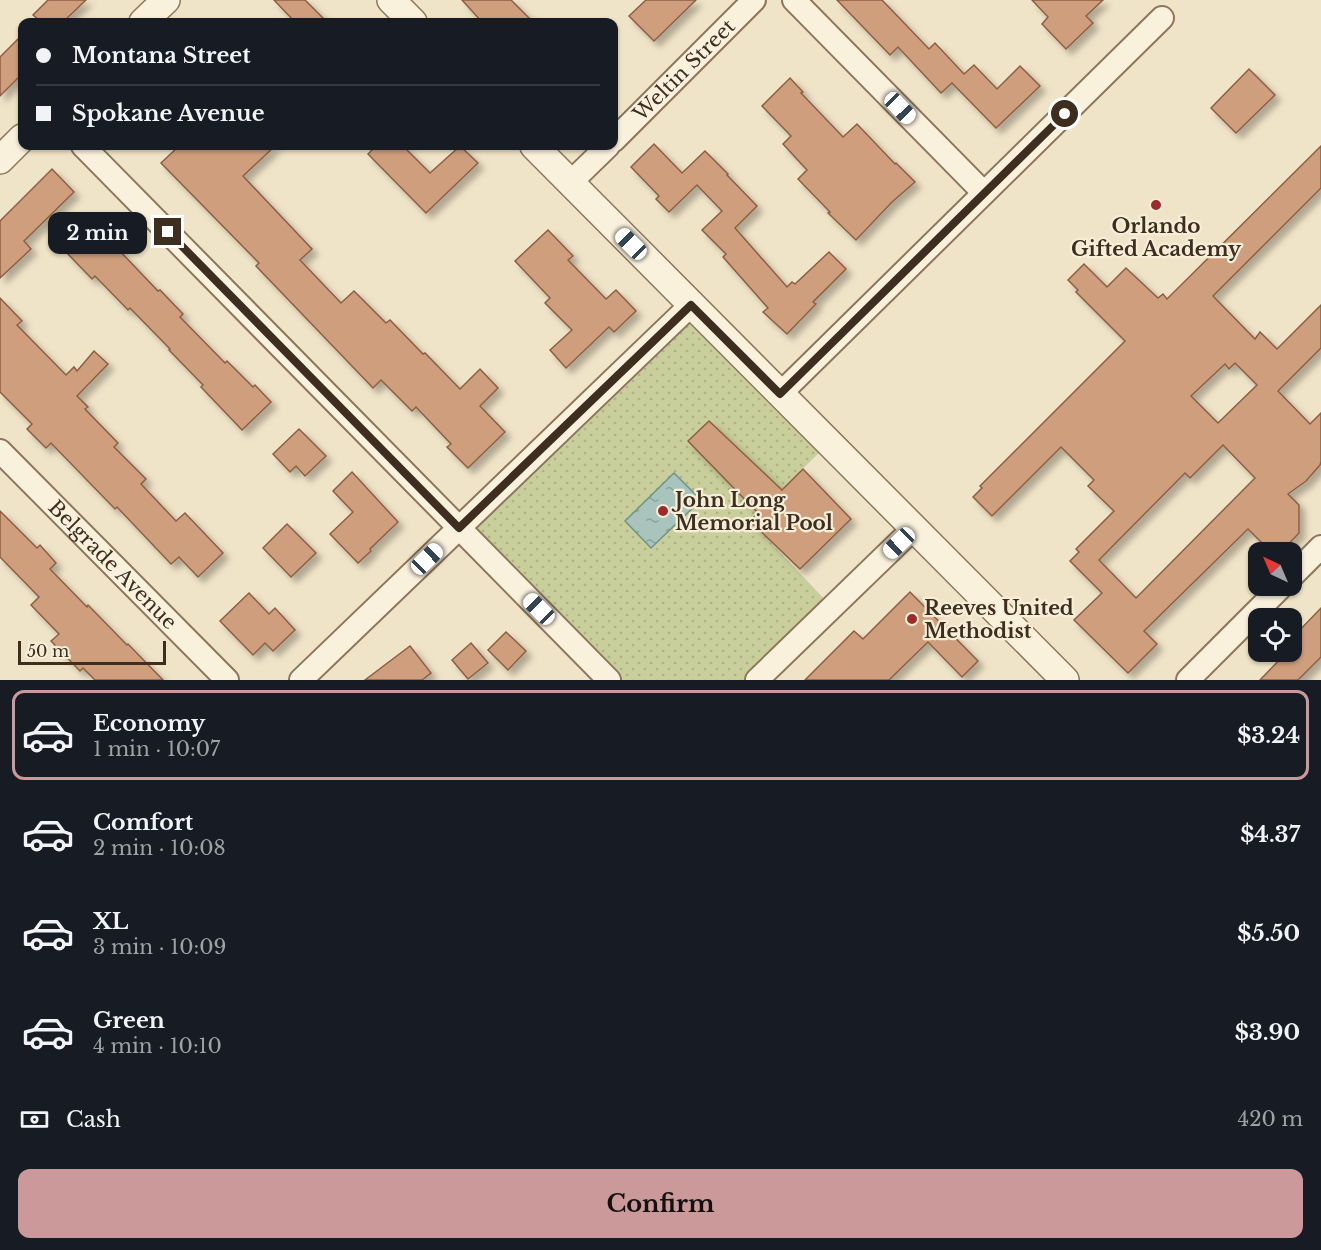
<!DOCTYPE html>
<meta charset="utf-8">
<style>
:root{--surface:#171b24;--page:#242831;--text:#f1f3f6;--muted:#9ea1a6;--line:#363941;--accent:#cc999b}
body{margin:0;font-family:"Libre Baskerville",serif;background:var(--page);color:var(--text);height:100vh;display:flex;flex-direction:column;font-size:22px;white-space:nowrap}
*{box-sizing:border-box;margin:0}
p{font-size:20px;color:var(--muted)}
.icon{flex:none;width:33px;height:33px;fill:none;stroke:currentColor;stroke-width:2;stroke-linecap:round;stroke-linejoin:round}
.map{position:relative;height:680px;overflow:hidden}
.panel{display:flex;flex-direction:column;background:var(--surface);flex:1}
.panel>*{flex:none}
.top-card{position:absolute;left:18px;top:18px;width:600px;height:132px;border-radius:12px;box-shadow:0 2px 4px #0004;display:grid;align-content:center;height:132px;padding:0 18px;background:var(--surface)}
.needle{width:39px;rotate:316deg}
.tools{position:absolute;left:1248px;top:542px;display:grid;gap:12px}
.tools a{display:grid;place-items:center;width:54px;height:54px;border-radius:12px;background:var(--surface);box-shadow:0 2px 4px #0004;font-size:30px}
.scale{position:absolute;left:18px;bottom:15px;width:148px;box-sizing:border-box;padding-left:6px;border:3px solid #3d2e20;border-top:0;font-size:16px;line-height:21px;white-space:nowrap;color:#3d2e20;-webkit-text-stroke:4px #f7eed8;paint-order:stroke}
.end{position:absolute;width:27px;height:27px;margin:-14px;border:8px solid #3d2e20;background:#fff;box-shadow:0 0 0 3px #fff}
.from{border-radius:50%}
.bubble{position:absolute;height:42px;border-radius:12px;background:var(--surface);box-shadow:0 2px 4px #0004;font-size:20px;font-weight:700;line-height:42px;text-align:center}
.car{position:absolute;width:18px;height:36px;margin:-18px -9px;border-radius:8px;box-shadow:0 0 4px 2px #0007;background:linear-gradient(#fff 24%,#345 0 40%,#fff 0 76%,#345 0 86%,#fff 0)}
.top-card b{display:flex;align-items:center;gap:21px;height:57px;font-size:22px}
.top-card b+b{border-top:2px solid var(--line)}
.top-card i{width:15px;height:15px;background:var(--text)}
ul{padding:10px 0 0;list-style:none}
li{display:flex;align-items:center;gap:18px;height:90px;margin:0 12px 9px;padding:0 6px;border:3px solid transparent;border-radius:12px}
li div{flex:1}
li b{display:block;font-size:22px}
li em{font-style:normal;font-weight:700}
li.selected{border-color:var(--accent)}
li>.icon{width:54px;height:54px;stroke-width:1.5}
.pay{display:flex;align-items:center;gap:15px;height:66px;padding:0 18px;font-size:22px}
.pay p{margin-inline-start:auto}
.action{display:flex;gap:12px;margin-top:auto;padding:12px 18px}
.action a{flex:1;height:69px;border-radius:12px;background:var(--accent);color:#111;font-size:24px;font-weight:700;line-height:69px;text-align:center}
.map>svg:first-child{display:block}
</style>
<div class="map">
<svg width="1321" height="680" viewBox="0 0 1321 680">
<defs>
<pattern id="park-dots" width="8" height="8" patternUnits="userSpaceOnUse" patternTransform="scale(1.5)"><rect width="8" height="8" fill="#c9cf9b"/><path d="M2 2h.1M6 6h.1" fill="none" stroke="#aeb285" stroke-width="1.8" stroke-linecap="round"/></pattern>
<pattern id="water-ripples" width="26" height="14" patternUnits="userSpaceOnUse" patternTransform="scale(1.5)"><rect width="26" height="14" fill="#a9c4bc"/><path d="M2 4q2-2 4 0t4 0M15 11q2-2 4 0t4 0" fill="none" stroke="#8ba098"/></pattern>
<filter id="shadow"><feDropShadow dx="5.5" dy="5.5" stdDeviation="3" flood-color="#0004"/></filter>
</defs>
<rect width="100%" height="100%" fill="#f0e4c8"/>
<path fill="url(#park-dots)" d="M691 305 829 443 750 521 832 607 757 680H609L459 528Z"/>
<path fill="url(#water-ripples)" stroke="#6f938a" stroke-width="1.5" d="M674 473 701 500 651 548 625 521Z"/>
<g fill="#cf9f7d" stroke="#8d5f41" stroke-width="1.5" fill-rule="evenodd" filter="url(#shadow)">
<path d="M48 0H86L63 22H41L33 15Z"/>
<path d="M274 0H305L327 22H295Z"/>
<path d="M462 0H511L533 22H482Z"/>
<path d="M646 0H696L654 41 629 16Z"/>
<path d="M837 0H882L929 49 935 43 964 74 974 65 997 89 1020 66 1040 86 996 128 952 83 941 93 898 47 890 55Z"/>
<path d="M1032 0H1103L1086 16 1093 23 1066 49 1042 24 1048 17Z"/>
<path d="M22 35V74L0 96V57Z"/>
<path d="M1249 69 1275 95 1236 133 1211 108Z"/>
<path d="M790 78 803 92 801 93 843 137 857 124 895 164 896 163 915 182 892 202 856 240 828 213 830 212 798 179 807 170 783 144 791 136 762 106Z"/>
<path d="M654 144 682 173 705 151 728 174 727 175 757 206 735 228 787 287 792 282 795 284 829 252 846 269 813 302 816 304 787 334 763 312 768 308 723 257 726 254 702 230 722 211 697 185 669 212 656 199 659 196 631 167Z"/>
<path d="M179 146H275L243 176 312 249 300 260 341 303 354 291 386 323 390 320 423 354 425 353 460 389 480 369 498 388 480 406 505 432 468 468 447 447 451 444 416 407 412 411 381 380 373 388 256 266 259 263 161 163Z"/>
<path d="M376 146H403L430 173 460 146 478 163 426 213 368 154Z"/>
<path d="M1321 146V188L1213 296 1255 339 1260 332 1277 349 1321 305V348L1278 391 1310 424 1321 413V462L1320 465 1306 481 1288 494 1299 505V533L1281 552H1271L1248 529 1144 631 1157 644 1128 673 1074 620 1102 593 1070 561 1079 552 1076 549 1114 511 1088 486 1094 480 1061 447 992 516 973 497 982 488 980 486 1125 341 1076 292 1078 290 1068 280 1084 264 1107 287 1126 268 1158 298 1163 294 1167 299ZM1235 363 1257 385 1218 423 1191 396 1225 364 1229 369ZM1223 445 1255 478 1136 598 1099 560 1185 473 1190 478Z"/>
<path d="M52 169 74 192 24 241 31 249 0 278V221Z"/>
<path d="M95 225 158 291 160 290 183 314 180 317 225 363 227 361 253 387 255 385 271 402 242 430 201 387 203 385 169 350 170 349 130 308 128 310 95 276 92 279 66 252Z"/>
<path d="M548 230 573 256 568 260 606 299 616 290 636 311 614 332 609 327 566 368 550 350 572 330 545 303 550 298 515 261Z"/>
<path d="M0 298 22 321 17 325 66 375 74 367 77 371 94 351 108 364 77 396 88 407 85 409 118 443 114 447 146 479 141 484 176 521 185 513 223 553 198 577 179 557 171 564 117 507 115 509 51 443 46 448 27 429 32 424 0 392Z"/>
<path d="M709 421 782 490 803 469 851 519 800 569 750 521 758 513 688 441Z"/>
<path d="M299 429 326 456 305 476 296 466 290 472 273 454Z"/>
<path d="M352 472 398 522 370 549 371 551 358 563 330 534 353 512 333 491Z"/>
<path d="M0 511 37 548 40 545 56 563 50 569 87 607 88 605 127 645 128 644 163 680H95L83 668 80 671 51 641 59 634 31 605 39 597 0 557Z"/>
<path d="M287 524 316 553 291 577 263 548Z"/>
<path d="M910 592 978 661 962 677 928 642 889 680H805L854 631 863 639Z"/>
<path d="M249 593 269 614 275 608 295 630 273 651 265 643 253 655 220 621Z"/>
<path d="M1321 608V657L1298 680H1260L1288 651H1292V638Z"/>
<path d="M506 632 526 651 508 670 488 650Z"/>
<path d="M471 643 488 663 468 679 452 660Z"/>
<path d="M410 646 431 673 422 680H365Z"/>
</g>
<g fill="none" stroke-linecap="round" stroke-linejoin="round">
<defs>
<g id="minor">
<path d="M794 0 984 193"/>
<path id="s1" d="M614 140 754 0"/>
<path d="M83 146 609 680"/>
<path d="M570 183 608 146"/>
<path d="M780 394 1162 18"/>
<path id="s2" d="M0 451 227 680"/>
<path d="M1292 576 1321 547"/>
<path d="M301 680 691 305"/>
<path d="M757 680 913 529"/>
<path d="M1188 680 1283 585"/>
</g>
<g id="tertiary">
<path d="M391 0 413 22"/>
<path d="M143 22 166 0"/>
<path d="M534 146 1065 680"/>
<path d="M0 160 22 138"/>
</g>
</defs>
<use href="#minor" stroke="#8d765c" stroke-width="26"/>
<use href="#tertiary" stroke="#8d765c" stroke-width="30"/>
<use href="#minor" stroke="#faf1dc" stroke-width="22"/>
<use href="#tertiary" stroke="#faf1dc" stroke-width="27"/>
</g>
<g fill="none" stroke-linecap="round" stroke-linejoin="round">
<path stroke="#3d2e20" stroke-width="8" d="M168 232 459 528 691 305 780 394 1065 114"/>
</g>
<g fill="#9e2a2b" stroke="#f7eed8" stroke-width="2">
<circle cx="1156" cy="205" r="6"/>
<circle cx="663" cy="511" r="6"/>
<circle cx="912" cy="619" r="6"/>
</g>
<g text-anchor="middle" stroke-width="4.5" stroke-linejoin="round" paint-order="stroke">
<g font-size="20" fill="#3d2e20" stroke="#f7eed8">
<text dy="7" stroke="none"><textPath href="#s1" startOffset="99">Weltin Street</textPath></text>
<text dy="7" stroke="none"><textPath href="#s2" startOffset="160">Belgrade Avenue</textPath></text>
</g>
<g font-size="20" font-weight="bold" fill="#3d2e20" stroke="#f7eed8" text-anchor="start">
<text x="1156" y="233" text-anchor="middle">Orlando<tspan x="1156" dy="23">Gifted Academy</tspan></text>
<text x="675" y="507">John Long<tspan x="675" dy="23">Memorial Pool</tspan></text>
<text x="924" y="615">Reeves United<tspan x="924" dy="23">Methodist</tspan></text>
</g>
</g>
</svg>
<div class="tools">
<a><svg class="needle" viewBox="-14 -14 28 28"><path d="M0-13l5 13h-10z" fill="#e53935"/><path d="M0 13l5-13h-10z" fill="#9ea1a6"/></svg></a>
<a><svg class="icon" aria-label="locate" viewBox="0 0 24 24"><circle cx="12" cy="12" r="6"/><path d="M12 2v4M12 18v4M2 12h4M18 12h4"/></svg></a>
</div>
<div class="scale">50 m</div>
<i class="end from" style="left:1065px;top:114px"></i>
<i class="end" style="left:168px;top:232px"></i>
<div class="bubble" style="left:48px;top:212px;width:99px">2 min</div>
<i class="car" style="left:900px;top:108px;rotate:136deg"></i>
<i class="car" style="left:631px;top:244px;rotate:315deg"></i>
<i class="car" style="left:899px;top:543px;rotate:226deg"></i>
<i class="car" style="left:427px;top:559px;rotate:46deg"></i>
<i class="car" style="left:539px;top:609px;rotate:315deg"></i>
<div class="top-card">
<b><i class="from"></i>Montana Street</b>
<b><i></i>Spokane Avenue</b>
</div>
</div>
<section class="panel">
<ul>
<li class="selected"><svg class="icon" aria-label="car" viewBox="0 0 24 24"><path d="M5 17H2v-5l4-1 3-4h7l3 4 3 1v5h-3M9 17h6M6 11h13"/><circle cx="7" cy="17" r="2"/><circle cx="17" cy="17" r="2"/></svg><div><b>Economy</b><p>1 min · 10:07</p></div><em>$3.24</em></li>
<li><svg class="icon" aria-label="car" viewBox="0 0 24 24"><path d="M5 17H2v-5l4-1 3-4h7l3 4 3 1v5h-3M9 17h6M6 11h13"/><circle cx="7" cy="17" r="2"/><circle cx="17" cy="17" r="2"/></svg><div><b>Comfort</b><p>2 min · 10:08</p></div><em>$4.37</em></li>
<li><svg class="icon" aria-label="car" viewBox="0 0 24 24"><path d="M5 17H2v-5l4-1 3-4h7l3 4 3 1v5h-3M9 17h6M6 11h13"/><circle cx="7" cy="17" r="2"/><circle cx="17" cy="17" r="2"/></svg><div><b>XL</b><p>3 min · 10:09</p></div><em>$5.50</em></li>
<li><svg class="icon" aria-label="car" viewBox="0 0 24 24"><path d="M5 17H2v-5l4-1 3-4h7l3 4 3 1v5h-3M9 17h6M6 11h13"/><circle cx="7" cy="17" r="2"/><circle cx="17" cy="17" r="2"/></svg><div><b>Green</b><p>4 min · 10:10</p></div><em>$3.90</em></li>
</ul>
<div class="pay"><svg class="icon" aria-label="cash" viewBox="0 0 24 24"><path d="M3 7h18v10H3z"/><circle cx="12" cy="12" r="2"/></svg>Cash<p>420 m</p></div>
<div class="action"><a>Confirm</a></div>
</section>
